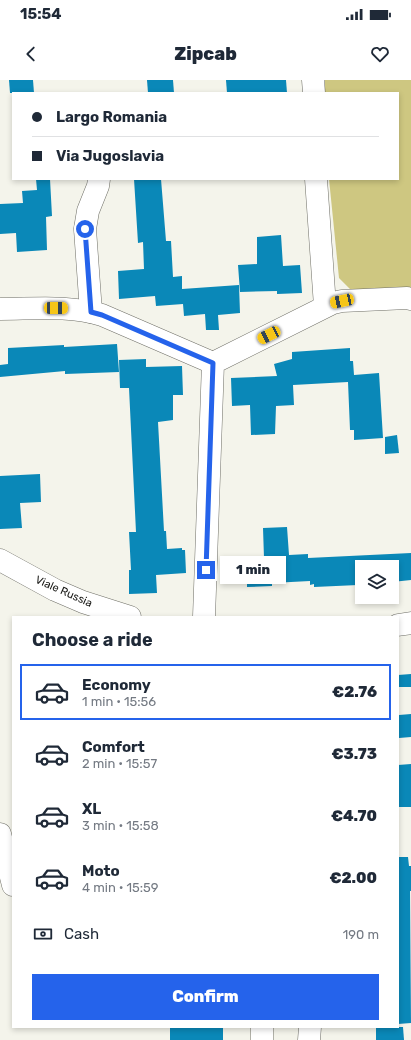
<!DOCTYPE html>
<meta charset="utf-8">
<style>
:root{--surface:#fff;--page:#f6f6f7;--text:#1f2937;--muted:#747a83;--line:#e0e1e3;--accent:#2563eb}
body{margin:0;font-family:Rubik,sans-serif;background:var(--page);color:var(--text);height:100vh;display:flex;flex-direction:column;font-size:15px;white-space:nowrap}
*{box-sizing:border-box;margin:0}
p{font-size:13px;color:var(--muted)}
.icon{flex:none;width:22px;height:22px;fill:none;stroke:currentColor;stroke-width:2;stroke-linecap:round;stroke-linejoin:round}
.map{position:relative;flex:1;overflow:hidden}
.drawer{position:absolute;left:12px;top:536px;width:387px;height:412px;display:flex;flex-direction:column;background:var(--surface);border-radius:0px;box-shadow:0 2px 6px #0003}
.drawer>*{flex:none}
.top-card{position:absolute;left:12px;top:12px;width:387px;height:88px;border-radius:0px;box-shadow:0 2px 6px #0003;display:grid;align-content:center;height:88px;padding:0 20px;background:var(--surface)}
.controls{position:absolute;left:355px;top:480px;display:grid;gap:8px}
.controls a{display:grid;place-items:center;width:44px;height:44px;border-radius:0px;background:var(--surface);box-shadow:0 2px 6px #0003;font-size:20px}
.end{position:absolute;width:18px;height:18px;margin:-9px;border:5px solid #2563eb;background:#fff;box-shadow:0 0 0 2px #fff}
.from{border-radius:50%}
.bubble{position:absolute;height:28px;border-radius:0px;background:var(--surface);box-shadow:0 2px 6px #0003;font-size:13px;font-weight:800;line-height:28px;text-align:center}
.car{position:absolute;width:12px;height:24px;margin:-12px -6px;border-radius:5px;box-shadow:0 0 3px 1px #0007;background:linear-gradient(#f5c518 24%,#345 0 40%,#f5c518 0 76%,#345 0 86%,#f5c518 0)}
.top-card b{display:flex;align-items:center;gap:14px;height:38px;font-size:15px}
.top-card b+b{border-top:1px solid var(--line)}
.top-card i{width:10px;height:10px;background:var(--text)}
ul{padding:0;list-style:none}
li{display:flex;align-items:center;gap:12px;height:56px;margin:0 8px 6px;padding:0 12px;border:2px solid transparent;border-radius:0px}
li div{flex:1}
li b{display:block;font-size:15px}
li em{font-style:normal;font-weight:800}
li.active{border-color:var(--accent)}
li>.icon{width:36px;height:36px;stroke-width:1.5}
h2{padding:0 20px;font-size:18px;line-height:48px}
.pay{display:flex;align-items:center;gap:10px;height:44px;padding:0 20px;font-size:15px}
.pay p{margin-inline-start:auto}
.action{display:flex;gap:8px;margin-top:auto;padding:8px 20px}
.action a{flex:1;height:46px;border-radius:0px;background:var(--accent);color:#fff;font-size:16px;font-weight:800;line-height:46px;text-align:center}
.status{display:flex;justify-content:space-between;align-items:center;height:28px;padding:0 20px;background:var(--surface);direction:ltr}
.status svg{height:11px;fill:currentColor}
header{display:flex;justify-content:space-between;align-items:center;height:52px;padding:0 20px;background:var(--surface);font-size:18px;font-weight:800}
.map>svg:first-child{display:block}
</style>
<div class="status"><b>15:54</b><svg viewBox="0 0 49 12"><path d="M0 12V9h3v3zM5 12V6h3v6zM10 12V3h3v9zM15 12V0h3v12zM26 1h20v11H26zM47 4h2v5h-2z"/></svg></div>
<header><svg class="icon" aria-label="back" viewBox="0 0 24 24"><path d="M15 5l-7 7 7 7"/></svg>Zipcab<svg class="icon" aria-label="heart" viewBox="0 0 24 24"><path d="M12 20l-8-8c-3-5 5-10 8-4 3-6 11-1 8 4z"/></svg></header>
<div class="map">
<svg width="411" height="960" viewBox="0 0 411 960">
<rect width="100%" height="100%" fill="#f4f4eb"/>
<path fill="#cec781" d="M325 0H411V210L354 213 339 198 329 99H398V13H325Z"/>
<g fill="#0a88b8">
<path d="M9 0H33L34 13H10Z"/>
<path d="M147 0H173L174 13H148Z"/>
<path d="M226 0H286L287 13H227Z"/>
<path d="M36 99H50L52 136 46 137 47 170 17 172 16 153 0 154V124L23 123 22 111 37 110Z"/>
<path d="M134 99H161L166 161H171L173 197 182 196V209L239 205 240 233 218 235 219 250H206L205 234 184 236 183 224 156 226 155 216 119 219 118 191 144 189 143 162 138 163Z"/>
<path d="M281 155 283 186 300 185 302 213 277 214V211L240 212 238 185 257 184V157Z"/>
<path d="M117 264 119 292 65 294V291L0 297V285L8 284V268L64 265V267Z"/>
<path d="M350 268V281H353L354 295 379 293 383 358 354 360V350H350L348 302 293 305 294 325 276 326 275 354 251 355 250 325 232 326 231 298 277 296 274 284 292 279V272Z"/>
<path d="M146 279V287L182 286 183 315H173V340L158 342 164 451H166L167 469 182 468V470H185L186 493 156 495 157 513 129 514V490H131L129 452H136L129 308H120L119 280Z"/>
<path d="M397 355 399 373 385 374V357Z"/>
<path d="M40 394 41 422 20 423 22 448 0 449V396Z"/>
<path d="M287 447 289 475 308 474V478L411 473V500L392 502V487H362V502H358V505L314 507V504L310 505V501L272 503V506L247 507V479L264 478 263 448Z"/>
<path d="M411 594V607H398V595Z"/>
<path d="M411 634V657L399 658V635Z"/>
<path d="M411 684V727H398V685Z"/>
<path d="M398 777H408L409 786H411V811H410L411 943 398 944Z"/>
<rect x="170" y="947" width="53" height="13"/>
<path d="M376 947H403L404 960H376Z"/>
</g>
<g fill="none" stroke-linecap="round" stroke-linejoin="round">
<defs>
<g id="minor">
<path d="M313 0 314 13"/>
<path d="M316 99 325 226"/>
<path d="M0 229C34 229 69 225 102 235L213 283"/>
<path d="M91 232 85 149 88 131 98 106 99 99"/>
<path d="M0 480 55 510 83 522 130 537"/>
<path d="M204 537 213 283 333 223 342 221 407 218 411 219"/>
<path d="M398 545 411 543"/>
<path d="M0 754 13 805"/>
<path d="M262 960V947"/>
<path d="M309 960 310 947"/>
</g>
</defs>
<use href="#minor" stroke="#6f6f67" stroke-width="23"/>
<use href="#minor" stroke="#fff" stroke-width="22"/>
</g>
<g fill="none" stroke-linecap="round" stroke-linejoin="round">
<path stroke="#2563eb" stroke-width="5" d="M85 149 91 232 102 235 213 283 206 490"/>
</g>
<g text-anchor="middle" stroke-width="3" stroke-linejoin="round" paint-order="stroke">
<g font-size="11" fill="#141411" stroke="#fff">
<text transform="translate(64 511) rotate(24)" y="4">Viale Russia</text>
</g>
</g>
</svg>
<div class="controls">
<a><svg class="icon" aria-label="layers" viewBox="0 0 24 24"><path d="M12 4l9 5-9 5-9-5zM3 14l9 5 9-5"/></svg></a>
</div>
<i class="end from" style="left:85px;top:149px"></i>
<i class="end" style="left:206px;top:490px"></i>
<div class="bubble" style="left:220px;top:476px;width:66px">1 min</div>
<i class="car" style="left:342px;top:221px;rotate:258deg"></i>
<i class="car" style="left:56px;top:228px;rotate:91deg"></i>
<i class="car" style="left:269px;top:255px;rotate:243deg"></i>
<div class="top-card">
<b><i class="from"></i>Largo Romania</b>
<b><i></i>Via Jugoslavia</b>
</div>
<section class="drawer">
<h2>Choose a ride</h2>
<ul>
<li class="active"><svg class="icon" aria-label="car" viewBox="0 0 24 24"><path d="M5 17H2v-5l4-1 3-4h7l3 4 3 1v5h-3M9 17h6M6 11h13"/><circle cx="7" cy="17" r="2"/><circle cx="17" cy="17" r="2"/></svg><div><b>Economy</b><p>1 min · 15:56</p></div><em>€2.76</em></li>
<li><svg class="icon" aria-label="car" viewBox="0 0 24 24"><path d="M5 17H2v-5l4-1 3-4h7l3 4 3 1v5h-3M9 17h6M6 11h13"/><circle cx="7" cy="17" r="2"/><circle cx="17" cy="17" r="2"/></svg><div><b>Comfort</b><p>2 min · 15:57</p></div><em>€3.73</em></li>
<li><svg class="icon" aria-label="car" viewBox="0 0 24 24"><path d="M5 17H2v-5l4-1 3-4h7l3 4 3 1v5h-3M9 17h6M6 11h13"/><circle cx="7" cy="17" r="2"/><circle cx="17" cy="17" r="2"/></svg><div><b>XL</b><p>3 min · 15:58</p></div><em>€4.70</em></li>
<li><svg class="icon" aria-label="car" viewBox="0 0 24 24"><path d="M5 17H2v-5l4-1 3-4h7l3 4 3 1v5h-3M9 17h6M6 11h13"/><circle cx="7" cy="17" r="2"/><circle cx="17" cy="17" r="2"/></svg><div><b>Moto</b><p>4 min · 15:59</p></div><em>€2.00</em></li>
</ul>
<div class="pay"><svg class="icon" aria-label="cash" viewBox="0 0 24 24"><path d="M3 7h18v10H3z"/><circle cx="12" cy="12" r="2"/></svg>Cash<p>190 m</p></div>
<div class="action"><a>Confirm</a></div>
</section>
</div>
